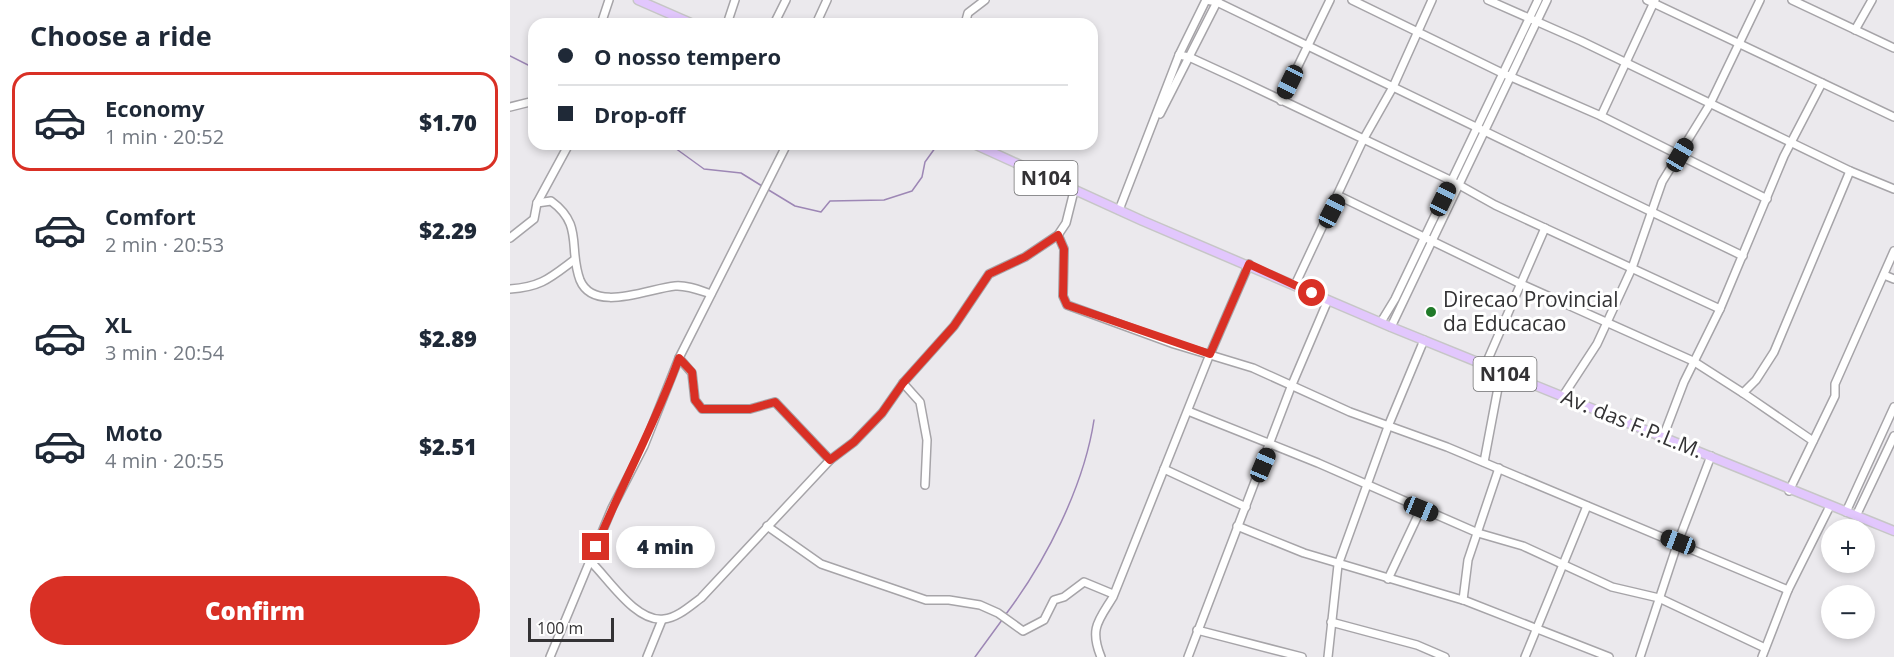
<!DOCTYPE html>
<meta charset="utf-8">
<style>
:root{--surface:#fff;--page:#f2f2f3;--text:#1f2937;--muted:#747a83;--line:#e0e1e3;--accent:#d93025}
body{margin:0;font-family:"Open Sans",sans-serif;background:var(--page);color:var(--text);height:100vh;display:flex;flex-direction:column;font-size:22px;white-space:nowrap}
*{box-sizing:border-box;margin:0}
p{font-size:20px;color:var(--muted)}
.icon{flex:none;width:33px;height:33px;fill:none;stroke:currentColor;stroke-width:2;stroke-linecap:round;stroke-linejoin:round}
.map{position:relative;flex:1;overflow:hidden}
.sheet{display:flex;flex-direction:column;background:var(--surface);width:510px}
.sheet>*{flex:none}
.banner{position:absolute;left:18px;top:18px;width:570px;height:132px;border-radius:18px;box-shadow:0 3px 9px #0003;display:grid;align-content:center;height:132px;padding:0 30px;background:var(--surface)}
.tools{position:absolute;left:1311px;top:519px;display:grid;gap:12px}
.tools a{display:grid;place-items:center;width:54px;height:54px;border-radius:50%;background:var(--surface);box-shadow:0 3px 9px #0003;font-size:30px}
.scale{position:absolute;left:18px;bottom:15px;width:86px;box-sizing:border-box;padding-left:6px;border:3px solid #333234;border-top:0;font-size:16px;line-height:21px;white-space:nowrap;color:#333234;-webkit-text-stroke:4px #fff;paint-order:stroke}
.end{position:absolute;width:27px;height:27px;margin:-14px;border:8px solid #d93025;background:#fff;box-shadow:0 0 0 3px #fff}
.from{border-radius:50%}
.bubble{position:absolute;height:42px;border-radius:21px;background:var(--surface);box-shadow:0 3px 9px #0003;font-size:20px;font-weight:800;line-height:42px;text-align:center}
.car{position:absolute;width:18px;height:36px;margin:-18px -9px;border-radius:8px;box-shadow:0 0 4px 2px #0007;background:linear-gradient(#222 24%,#8ab4d8 0 40%,#222 0 76%,#8ab4d8 0 86%,#222 0)}
.banner b{display:flex;align-items:center;gap:21px;height:57px;font-size:22px}
.banner b+b{border-top:2px solid var(--line)}
.banner i{width:15px;height:15px;background:var(--text)}
ul{padding:0;list-style:none}
li{display:flex;align-items:center;gap:18px;height:99px;margin:0 12px 9px;padding:0 18px;border:3px solid transparent;border-radius:18px}
li div{flex:1}
li b{display:block;font-size:22px}
li em{font-style:normal;font-weight:800}
li.selected{border-color:var(--accent)}
li>.icon{width:54px;height:54px;stroke-width:1.5}
h2{padding:0 30px;font-size:27px;line-height:72px}
.primary-button{display:flex;gap:12px;margin-top:auto;padding:12px 30px}
.primary-button a{flex:1;height:69px;border-radius:36px;background:var(--accent);color:#fff;font-size:24px;font-weight:800;line-height:69px;text-align:center}
main{display:flex;flex:1;min-height:0}
.map>svg:first-child{display:block}
</style>
<main>
<section class="sheet">
<h2>Choose a ride</h2>
<ul>
<li class="selected"><svg class="icon" aria-label="car" viewBox="0 0 24 24"><path d="M5 17H2v-5l4-1 3-4h7l3 4 3 1v5h-3M9 17h6M6 11h13"/><circle cx="7" cy="17" r="2"/><circle cx="17" cy="17" r="2"/></svg><div><b>Economy</b><p>1 min · 20:52</p></div><em>$1.70</em></li>
<li><svg class="icon" aria-label="car" viewBox="0 0 24 24"><path d="M5 17H2v-5l4-1 3-4h7l3 4 3 1v5h-3M9 17h6M6 11h13"/><circle cx="7" cy="17" r="2"/><circle cx="17" cy="17" r="2"/></svg><div><b>Comfort</b><p>2 min · 20:53</p></div><em>$2.29</em></li>
<li><svg class="icon" aria-label="car" viewBox="0 0 24 24"><path d="M5 17H2v-5l4-1 3-4h7l3 4 3 1v5h-3M9 17h6M6 11h13"/><circle cx="7" cy="17" r="2"/><circle cx="17" cy="17" r="2"/></svg><div><b>XL</b><p>3 min · 20:54</p></div><em>$2.89</em></li>
<li><svg class="icon" aria-label="car" viewBox="0 0 24 24"><path d="M5 17H2v-5l4-1 3-4h7l3 4 3 1v5h-3M9 17h6M6 11h13"/><circle cx="7" cy="17" r="2"/><circle cx="17" cy="17" r="2"/></svg><div><b>Moto</b><p>4 min · 20:55</p></div><em>$2.51</em></li>
</ul>
<div class="primary-button"><a>Confirm</a></div>
</section>
<div class="map">
<svg width="1384" height="657" viewBox="0 0 1384 657">
<rect width="100%" height="100%" fill="#ebe9ed"/>
<g fill="none" stroke-linecap="round" stroke-linejoin="round">
<g stroke="#9d87b5" stroke-width="1.5">
<path d="M0 56 24 68"/>
<path d="M149 144 165 148 194 169 231 173 252 186"/>
<path d="M257 189 285 206 311 212 320 201 374 200 402 191 412 177 415 162 428 144"/>
<path d="M496 614C536 561 574 486 584 420"/>
<path d="M465 657 492 620"/>
</g>
<defs>
<g id="minor">
<path d="M696 0 707 2 1233 256"/>
<path d="M842 0 992 73 1091 116 1257 199"/>
<path d="M978 0 1071 41 1340 171 1384 189"/>
<path d="M1137 0 1384 117"/>
<path d="M1282 0 1384 48"/>
<path d="M91 24 99 0"/>
<path d="M217 24 225 0"/>
<path d="M264 24 276 0"/>
<path d="M306 24 317 0"/>
<path d="M455 24 458 13 475 0"/>
<path d="M1345 30 1362 0"/>
<path d="M669 55 679 57 727 79 942 181 985 205 1210 309"/>
<path d="M771 101 820 0"/>
<path d="M0 107 24 101"/>
<path d="M650 114 708 0"/>
<path d="M1091 116 1145 0"/>
<path d="M829 196 1011 284 1183 361 1233 393 1246 380 1264 352 1340 171"/>
<path d="M27 203 41 201C74 225 58 248 70 280 84 314 140 288 165 286 177 285 189 290 201 294"/>
<path d="M609 210 669 55 696 0"/>
<path d="M548 235 554 249 553 296 557 305 664 344 743 368 840 412 937 447 1278 590"/>
<path d="M0 238 24 219 27 203 59 144"/>
<path d="M1374 275 1384 279"/>
<path d="M785 285 853 140 883 87 922 0"/>
<path d="M0 289C31 287 40 278 64 260"/>
<path d="M871 322 885 299 1028 0"/>
<path d="M881 327 1037 0"/>
<path d="M169 358 182 373 185 400 192 409H240L265 402 320 460"/>
<path d="M975 366 1035 228"/>
<path d="M393 383 410 402 417 440 415 485"/>
<path d="M1233 393 1303 441"/>
<path d="M1053 396 1087 344 1122 268 1152 182 1200 104 1250 0"/>
<path d="M678 411 808 463 968 533 1013 546 1102 587 1149 598 1255 648"/>
<path d="M1153 437 1174 382 1210 309 1274 156 1312 83"/>
<path d="M974 462 991 372"/>
<path d="M654 469 736 507"/>
<path d="M1279 491 1325 396V384L1384 251"/>
<path d="M1336 512 1384 407"/>
<path d="M1346 516 1384 436"/>
<path d="M257 526 311 564 416 600H439L470 605 488 613 513 631 534 620 544 600 554 597 574 582 603 594"/>
<path d="M727 526 794 553 956 601 1099 657"/>
<path d="M81 562C98 578 126 623 154 619 167 618 180 606 191 598L320 460 344 442 372 413 393 383 444 326 479 274 515 257 548 235 556 223 564 191"/>
<path d="M878 579 911 509"/>
<path d="M953 600 958 560 989 468"/>
<path d="M821 622 907 645 935 657"/>
<path d="M687 630 792 657"/>
<path d="M40 657 102 508 134 446 169 358 277 144"/>
<path d="M137 657 152 620"/>
<path d="M591 657C579 628 589 620 603 597L700 354 739 264"/>
<path d="M678 657 781 387 818 300"/>
<path d="M818 657 828 565 879 424 914 340"/>
<path d="M1015 657 1077 506"/>
<path d="M1130 657 1168 542 1201 456"/>
<path d="M1252 657 1278 590 1320 506"/>
</g>
<g id="major">
<path d="M128 0 183 24"/>
<path d="M464 144 633 221 881 327 1384 531"/>
</g>
</defs>
<use href="#minor" stroke="#a6a4a8" stroke-width="10"/>
<use href="#major" stroke="#c6c6c6" stroke-width="11"/>
<use href="#minor" stroke="#fff" stroke-width="7"/>
<use href="#major" stroke="#e2c7fd" stroke-width="8"/>
</g>
<g fill="none" stroke-linecap="round" stroke-linejoin="round">
<path stroke="#d93025" stroke-width="8" d="M86 547C112 483 146 423 169 358L182 372 185 400 192 409H240L265 402 320 460 344 442 372 413 393 383 444 326 479 274 515 257 548 235 554 249 553 296 557 305 700 354 739 264 802 293"/>
</g>
<circle fill="#207a29" stroke="#fff" stroke-width="2" cx="921" cy="312" r="6"/>
<g text-anchor="middle" stroke-width="6" stroke-linejoin="round" paint-order="stroke">
<g fill="#fff" stroke="#707071" stroke-width="1.5">
<rect x="504.5" y="161" width="63" height="34" rx="4.5"/>
<rect x="963.5" y="357" width="63" height="34" rx="4.5"/>
</g>
<g font-size="20" font-weight="bold" fill="#333234">
<text x="536" y="185">N104</text>
<text x="995" y="381">N104</text>
</g>
<g font-size="21" fill="#333234" stroke="#fff" text-anchor="start">
<text x="933" y="307">Direcao Provincial<tspan x="933" dy="24">da Educacao</tspan></text>
</g>
<g font-size="21" fill="#333234" stroke="#fff">
<text transform="translate(1122 424) rotate(22)" y="7">Av. das F.P.L.M.</text>
</g>
</g>
</svg>
<div class="tools">
<a>+</a>
<a>−</a>
</div>
<div class="scale">100 m</div>
<i class="end from" style="left:802px;top:293px"></i>
<i class="end" style="left:86px;top:547px"></i>
<div class="bubble" style="left:106px;top:526px;width:99px">4 min</div>
<i class="car" style="left:780px;top:82px;rotate:206deg"></i>
<i class="car" style="left:1170px;top:155px;rotate:30deg"></i>
<i class="car" style="left:933px;top:199px;rotate:26deg"></i>
<i class="car" style="left:822px;top:211px;rotate:27deg"></i>
<i class="car" style="left:753px;top:465px;rotate:23deg"></i>
<i class="car" style="left:911px;top:509px;rotate:112deg"></i>
<i class="car" style="left:1168px;top:542px;rotate:291deg"></i>
<div class="banner">
<b><i class="from"></i>O nosso tempero</b>
<b><i></i>Drop-off</b>
</div>
</div>
</main>
